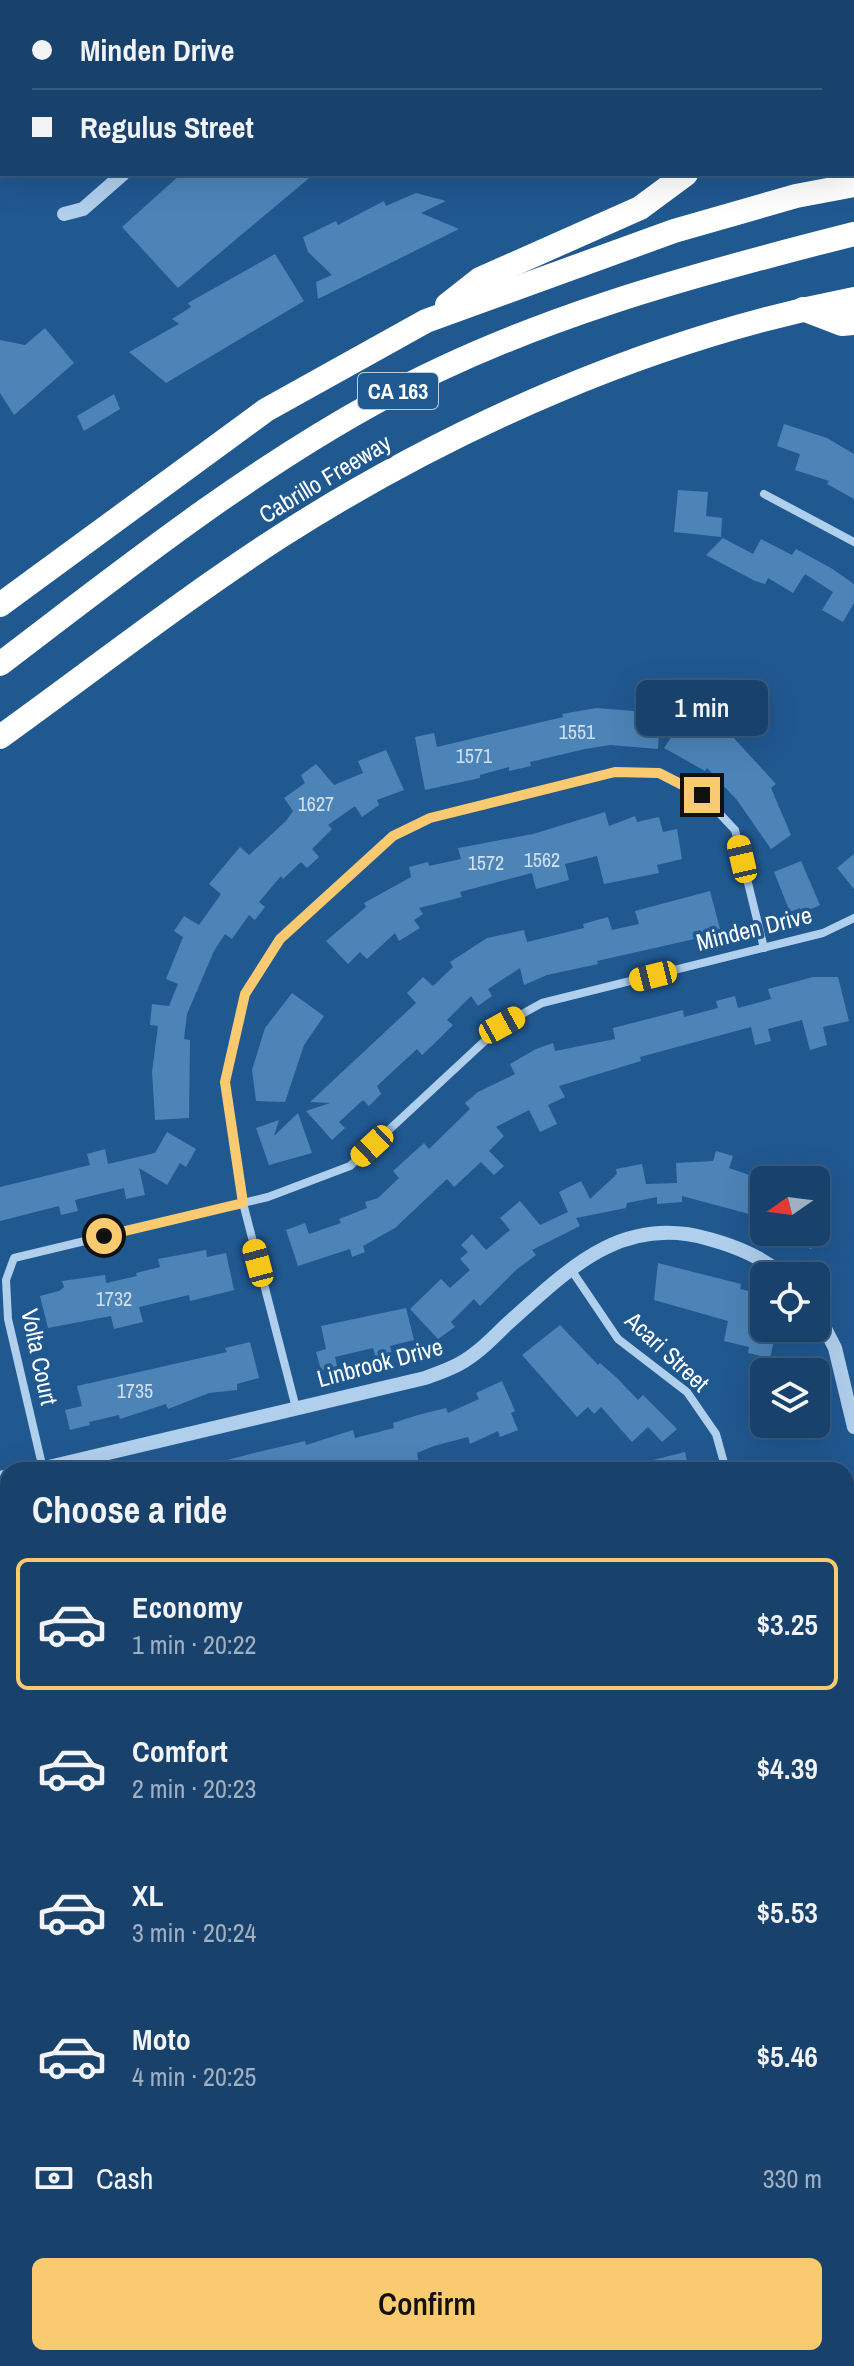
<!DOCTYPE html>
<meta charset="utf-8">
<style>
:root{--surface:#18426c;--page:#254d74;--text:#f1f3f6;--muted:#9fb0c2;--line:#365b7f;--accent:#faca70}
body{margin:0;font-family:"Archivo Narrow",sans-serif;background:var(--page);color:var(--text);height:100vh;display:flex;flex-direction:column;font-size:30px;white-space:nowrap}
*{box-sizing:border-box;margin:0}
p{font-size:26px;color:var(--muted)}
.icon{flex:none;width:44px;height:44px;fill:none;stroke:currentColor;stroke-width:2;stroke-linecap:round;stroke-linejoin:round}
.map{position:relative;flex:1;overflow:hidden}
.sheet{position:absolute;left:0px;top:1462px;width:854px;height:904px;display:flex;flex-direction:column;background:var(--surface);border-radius:24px 24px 0 0;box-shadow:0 8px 32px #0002,0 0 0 2px var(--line)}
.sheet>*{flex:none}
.banner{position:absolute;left:0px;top:0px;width:854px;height:176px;box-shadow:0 8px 32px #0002,0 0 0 2px var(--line);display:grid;align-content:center;height:176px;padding:0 32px;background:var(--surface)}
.needle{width:52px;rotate:256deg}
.controls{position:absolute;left:750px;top:1166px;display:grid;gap:16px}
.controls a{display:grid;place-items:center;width:80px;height:80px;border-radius:12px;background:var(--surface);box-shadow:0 8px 32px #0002,0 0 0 2px var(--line);font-size:40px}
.end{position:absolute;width:36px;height:36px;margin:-18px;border:10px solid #faca70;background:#111;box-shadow:0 0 0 4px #111}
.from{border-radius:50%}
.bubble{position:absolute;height:56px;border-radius:12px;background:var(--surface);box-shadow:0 8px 32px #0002,0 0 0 2px var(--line);font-size:26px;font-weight:600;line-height:56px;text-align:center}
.car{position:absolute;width:24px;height:48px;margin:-24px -12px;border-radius:10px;box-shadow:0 0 6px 2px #0007;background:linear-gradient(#f5c518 24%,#345 0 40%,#f5c518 0 76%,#345 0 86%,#f5c518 0)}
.banner b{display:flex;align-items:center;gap:28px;height:76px;font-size:30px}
.banner b+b{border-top:2px solid var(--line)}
.banner i{width:20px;height:20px;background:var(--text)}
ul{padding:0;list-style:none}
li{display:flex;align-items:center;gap:24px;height:132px;margin:0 16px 12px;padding:0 16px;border:4px solid transparent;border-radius:12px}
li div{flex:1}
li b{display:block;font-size:30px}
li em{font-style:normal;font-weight:600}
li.selected{border-color:var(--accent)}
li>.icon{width:72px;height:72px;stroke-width:1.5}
h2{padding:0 32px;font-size:36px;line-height:96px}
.pay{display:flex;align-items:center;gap:20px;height:88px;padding:0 32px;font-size:30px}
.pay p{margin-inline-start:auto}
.action{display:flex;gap:16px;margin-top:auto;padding:16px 32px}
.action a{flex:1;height:92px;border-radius:12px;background:var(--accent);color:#111;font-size:32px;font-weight:600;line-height:92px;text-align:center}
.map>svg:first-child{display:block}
</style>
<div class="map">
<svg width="854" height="2366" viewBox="0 0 854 2366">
<rect width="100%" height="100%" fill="#205890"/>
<g fill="#4c84b8">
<path d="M181 174H314L178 288 122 227Z"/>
<path d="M416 193 446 201 421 213 459 229 318 299 316 282 332 275 308 252 303 237 336 221 338 225 384 201 386 206Z"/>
<path d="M275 254 304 301 166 383 129 352 179 324 172 319 191 307 188 303Z"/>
<path d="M45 328 74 363 14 415 0 393V340L25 345Z"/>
<path d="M114 394 120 409 84 431 77 416Z"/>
<path d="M784 424 827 438 854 454V499L827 484 829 481 795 470 800 454 777 446Z"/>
<path d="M678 490 708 492 706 516 722 518 721 537 674 532Z"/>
<path d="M723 538 753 554 761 539 792 555 796 549 831 568 854 584V603L843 622 822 610 833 592 805 574 793 593 768 578 765 584 755 581 706 555Z"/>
<path d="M635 699 661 701 658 749 610 745 585 749 530 762 531 766 509 771V767L480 775V778L425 790 415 737 434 733 437 747 563 717 562 714 596 708 634 711Z"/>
<path d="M690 709 734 732 731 735 776 784 771 788 791 835 771 849 737 800 707 768 705 771 664 748Z"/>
<path d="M386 750 404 790 377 800 379 805 362 817 355 806 328 825 332 829 312 849 319 857 307 868 301 862 283 879 281 876 259 902 265 907 255 920 249 915 232 939 225 934 214 951 187 1014 184 1039 190 1040 189 1118 155 1120 152 1072 158 1026 150 1025 152 1004 169 1006 178 984 166 979 183 937 174 931 184 916 199 925 221 894 209 884 240 847 249 855 286 821 293 811 284 798 305 783 301 775 316 764 334 785 363 773 358 761Z"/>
<path d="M605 812 609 826 635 816 637 822 659 817 663 832 677 829 682 859 657 865 659 873 604 884 597 856 565 864 569 880 536 889 532 873 460 892 462 897 419 908 423 914 414 920 420 928 399 941 395 933 367 959 360 952 348 964 326 941 366 907 364 903 411 877 409 867 428 862 429 866 461 859 458 848 533 834Z"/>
<path d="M854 854V889L837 868Z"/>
<path d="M801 861 820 905 802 913 800 908 790 912 774 872Z"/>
<path d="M710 891 720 929 698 935 699 938 597 961 598 964 547 975 524 985 520 968 488 989 492 996 478 1006 471 996 447 1020 453 1025 435 1043 422 1055 417 1049 377 1086 381 1094 369 1106 363 1100 339 1122 345 1128 332 1140 306 1111 330 1103 310 1102 416 1003 407 993 423 977 433 986 453 967 450 962 487 938 524 930 527 942 584 928 583 924 608 917 612 930 639 924 635 911Z"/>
<path d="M813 977H838L849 1021 823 1027 827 1045 810 1050 802 1020 768 1029 771 1041 755 1045 751 1027 640 1057 641 1061 559 1086 565 1097 548 1105 557 1124 540 1132 529 1110 496 1127 504 1136 489 1151 504 1166 494 1175 481 1162 454 1187 447 1179 395 1228 363 1246 365 1252 352 1257 350 1249 298 1266 286 1230 305 1223 309 1234 341 1223 339 1219 367 1208 365 1202 378 1198 399 1178 393 1171 424 1143 429 1149 470 1109 465 1103 478 1092 515 1074 510 1064 536 1049 553 1043 555 1051 615 1039 613 1028 683 1010 684 1017 718 1008 716 1001 735 996 738 1008 771 999 768 989Z"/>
<path d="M292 993 324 1016 304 1045 285 1102 256 1101 252 1070 265 1028Z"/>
<path d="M298 1113 312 1153 269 1165 256 1128 279 1120 274 1136Z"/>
<path d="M167 1132 196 1149 186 1167 180 1163 167 1185 139 1168 145 1195 126 1199 124 1188 75 1200 78 1211 61 1215 59 1206 0 1221V1187L90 1165 87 1154 105 1149 108 1164 155 1153Z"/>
<path d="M716 1151 733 1156 729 1168 764 1180V1218L682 1196V1202L657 1204V1197L627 1203 626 1208 576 1218 580 1226 532 1250 536 1255 516 1270 480 1306 474 1299 451 1322 455 1327 438 1339 410 1309 441 1279 450 1288 470 1270 460 1259 468 1252 461 1245 472 1234 486 1250 510 1230 500 1218 520 1201 540 1225 568 1212 559 1192 581 1181 590 1199 617 1174 616 1169 642 1164 646 1184 677 1183 676 1163 713 1161Z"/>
<path d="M799 1232H822L811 1249 798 1244Z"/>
<path d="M206 1250 207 1257 226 1253 234 1290 190 1301 189 1295 139 1307 143 1322 114 1329 111 1316 48 1328 40 1296 59 1291 64 1287 62 1281 105 1275 106 1283 137 1276 136 1273 160 1267 158 1259Z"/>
<path d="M658 1263 741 1284 740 1289 762 1294 754 1327 776 1332 770 1358 748 1353 749 1347 724 1341 728 1321 654 1300Z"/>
<path d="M406 1308 414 1340 390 1346 392 1354 376 1358 373 1348 335 1357 337 1366 321 1370 316 1352 326 1349 321 1326Z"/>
<path d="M560 1325 598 1365 600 1363 617 1378 638 1400 643 1395 677 1429 662 1442 648 1427 632 1442 601 1407 594 1414 588 1407 577 1417 522 1355Z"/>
<path d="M250 1342 259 1378 237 1384V1390L209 1393 168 1409 166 1404 120 1419 119 1415 89 1422 90 1425 70 1430 65 1410 82 1406 77 1386 227 1352 225 1348Z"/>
<path d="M502 1381 515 1411 511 1413 518 1430 500 1437 498 1431 470 1444 468 1437 434 1446 417 1453 420 1470H208V1465L254 1453 305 1441 306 1445 353 1430 355 1438 394 1428 393 1423 418 1415 446 1408 448 1413 479 1399 476 1393Z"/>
<path d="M685 1452 689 1470H634L633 1465Z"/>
</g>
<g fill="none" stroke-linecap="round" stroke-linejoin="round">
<g stroke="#b0cfed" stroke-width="8">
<path d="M764 494 854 542"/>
<path d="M570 1268 618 1339 687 1392 716 1434 726 1470"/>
<path d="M296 1408 243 1203 225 1082 245 994 280 939 393 836 430 818 615 772 659 773 702 795 735 830 764 948"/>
<path d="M43 1469 8 1319 6 1280 14 1258 268 1197 350 1166 502 1025 542 1003 823 933 854 918"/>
<path d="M0 2346 8 2344"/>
</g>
<g stroke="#b0cfed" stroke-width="14">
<path d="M319 2 321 0"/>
<path d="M64 214 83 209 123 174"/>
<path d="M816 1311 835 1348 854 1427"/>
<path d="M36 1470 425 1378C436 1374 448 1370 459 1364 476 1355 492 1339 506 1325 566 1272 620 1213 709 1239 738 1247 761 1257 785 1276"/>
<path d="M0 1478 8 1476"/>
<path d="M0 2079 8 2069"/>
</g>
<g stroke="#dcebfa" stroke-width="16">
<path d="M846 2198 854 2190"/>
<path d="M846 2227 854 2220"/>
<path d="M587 2366 604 2358"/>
<path d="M634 2366 651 2358"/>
</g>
<g stroke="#fff" stroke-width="24">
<path d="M830 0 831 2"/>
<path d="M771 2 772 0"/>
<path d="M852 66 854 68"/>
<path d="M447 305 480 279 640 208 686 174"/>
<path d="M803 309 842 324 854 323"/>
<path d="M0 605 266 410 426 321 674 231 796 196 854 185"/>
<path d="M0 664C121 572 243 475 376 402 524 320 692 275 854 234"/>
<path d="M0 737C93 670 185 598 281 536 453 426 653 338 854 299"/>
</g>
</g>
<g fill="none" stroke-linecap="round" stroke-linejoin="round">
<path stroke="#faca70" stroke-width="10" d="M104 1236 243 1203 225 1082 245 994 280 939 393 836 430 818 615 772 659 773 702 795"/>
</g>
<g text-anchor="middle" stroke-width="7" stroke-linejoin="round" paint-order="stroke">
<g font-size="20" fill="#d2e0ed">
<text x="577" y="739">1551</text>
<text x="474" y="763">1571</text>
<text x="316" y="811">1627</text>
<text x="542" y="867">1562</text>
<text x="486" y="870">1572</text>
<text x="114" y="1306">1732</text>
<text x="135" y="1398">1735</text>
</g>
<rect fill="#205890" stroke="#bccdde" stroke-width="2" x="358" y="373" width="80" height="36" rx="6"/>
<g font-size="22" font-weight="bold" fill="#fff">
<text x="398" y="399">CA 163</text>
</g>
<g font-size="24" fill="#fff" stroke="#205890">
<text transform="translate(325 479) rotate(-31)" y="8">Cabrillo Freeway</text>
<text transform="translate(754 929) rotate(-14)" y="8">Minden Drive</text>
<text transform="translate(667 1352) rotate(43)" y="8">Acari Street</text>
<text transform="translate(39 1357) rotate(78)" y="8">Volta Court</text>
<text transform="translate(380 1363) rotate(-15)" y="8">Linbrook Drive</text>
</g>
</g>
</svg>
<div class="controls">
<a><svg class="needle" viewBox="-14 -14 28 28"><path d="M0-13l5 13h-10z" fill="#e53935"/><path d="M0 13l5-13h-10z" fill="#9fb0c2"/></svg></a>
<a><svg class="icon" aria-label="locate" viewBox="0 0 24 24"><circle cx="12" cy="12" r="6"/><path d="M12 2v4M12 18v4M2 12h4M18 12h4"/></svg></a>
<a><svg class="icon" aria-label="layers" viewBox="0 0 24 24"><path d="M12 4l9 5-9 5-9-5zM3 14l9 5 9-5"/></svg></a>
</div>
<i class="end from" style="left:104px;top:1236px"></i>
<i class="end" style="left:702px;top:795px"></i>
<div class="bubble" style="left:636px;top:680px;width:132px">1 min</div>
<i class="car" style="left:742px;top:859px;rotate:347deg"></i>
<i class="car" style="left:653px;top:976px;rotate:256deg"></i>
<i class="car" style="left:502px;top:1025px;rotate:61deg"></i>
<i class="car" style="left:372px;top:1146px;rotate:227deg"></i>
<i class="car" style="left:258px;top:1263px;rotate:345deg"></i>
<div class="banner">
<b><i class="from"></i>Minden Drive</b>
<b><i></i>Regulus Street</b>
</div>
<section class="sheet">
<h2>Choose a ride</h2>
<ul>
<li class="selected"><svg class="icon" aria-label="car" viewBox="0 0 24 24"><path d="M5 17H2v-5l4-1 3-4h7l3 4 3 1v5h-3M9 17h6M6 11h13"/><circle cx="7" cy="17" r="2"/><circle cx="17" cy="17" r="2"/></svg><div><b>Economy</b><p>1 min · 20:22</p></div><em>$3.25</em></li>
<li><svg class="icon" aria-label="car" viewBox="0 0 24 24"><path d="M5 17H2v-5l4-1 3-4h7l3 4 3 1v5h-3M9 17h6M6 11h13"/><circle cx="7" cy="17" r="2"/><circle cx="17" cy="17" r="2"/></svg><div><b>Comfort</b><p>2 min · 20:23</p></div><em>$4.39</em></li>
<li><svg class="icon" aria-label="car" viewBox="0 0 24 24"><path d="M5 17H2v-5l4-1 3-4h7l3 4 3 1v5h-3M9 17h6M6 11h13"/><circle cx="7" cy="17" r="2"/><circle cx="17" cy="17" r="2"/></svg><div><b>XL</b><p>3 min · 20:24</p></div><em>$5.53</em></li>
<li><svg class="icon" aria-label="car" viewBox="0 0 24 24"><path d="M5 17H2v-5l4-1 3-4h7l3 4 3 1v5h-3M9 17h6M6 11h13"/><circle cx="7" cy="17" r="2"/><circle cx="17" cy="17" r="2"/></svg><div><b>Moto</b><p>4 min · 20:25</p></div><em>$5.46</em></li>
</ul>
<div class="pay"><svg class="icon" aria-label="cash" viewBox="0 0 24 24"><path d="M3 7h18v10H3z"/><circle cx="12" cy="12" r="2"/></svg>Cash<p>330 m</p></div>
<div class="action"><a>Confirm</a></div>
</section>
</div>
